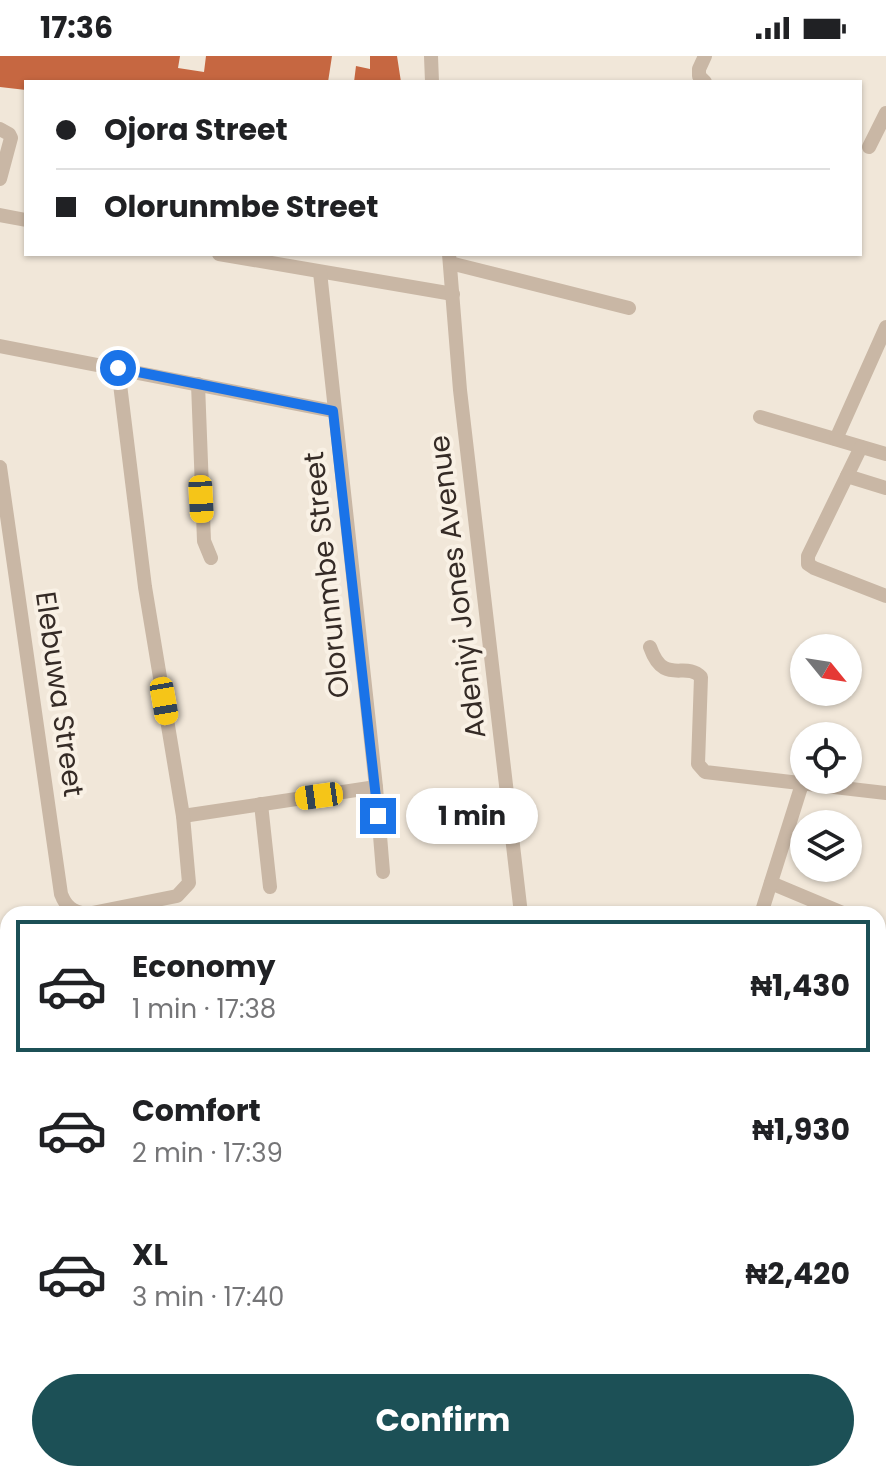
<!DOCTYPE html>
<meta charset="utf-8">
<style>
:root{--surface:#fff;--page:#f6f6f6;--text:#202124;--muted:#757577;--line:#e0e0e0;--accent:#1c5056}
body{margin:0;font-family:Poppins,sans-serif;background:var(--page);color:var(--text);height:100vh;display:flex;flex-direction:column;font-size:30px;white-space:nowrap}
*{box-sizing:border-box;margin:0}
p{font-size:26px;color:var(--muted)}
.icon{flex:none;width:44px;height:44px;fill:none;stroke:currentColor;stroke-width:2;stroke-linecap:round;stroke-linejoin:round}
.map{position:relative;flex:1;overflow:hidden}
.drawer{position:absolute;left:0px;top:850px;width:886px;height:576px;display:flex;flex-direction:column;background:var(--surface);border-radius:24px 24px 0 0;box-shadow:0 2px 6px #0004}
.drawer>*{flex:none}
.banner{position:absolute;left:24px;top:24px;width:838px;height:176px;border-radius:0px;box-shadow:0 2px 6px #0004;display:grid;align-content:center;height:176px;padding:0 32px;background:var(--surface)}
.needle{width:52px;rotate:120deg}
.fabs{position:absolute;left:790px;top:578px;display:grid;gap:16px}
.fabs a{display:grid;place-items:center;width:72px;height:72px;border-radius:50%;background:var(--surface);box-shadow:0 2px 6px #0004;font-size:40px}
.end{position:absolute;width:36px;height:36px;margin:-18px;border:10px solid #1a73e8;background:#fff;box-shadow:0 0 0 4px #fff}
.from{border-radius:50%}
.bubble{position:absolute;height:56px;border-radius:28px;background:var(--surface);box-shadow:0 2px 6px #0004;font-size:26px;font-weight:700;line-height:56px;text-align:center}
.car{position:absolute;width:24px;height:48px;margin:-24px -12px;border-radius:10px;box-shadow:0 0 6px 2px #0007;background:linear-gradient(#f5c518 24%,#345 0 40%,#f5c518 0 76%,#345 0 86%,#f5c518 0)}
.banner b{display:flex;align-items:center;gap:28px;height:76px;font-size:30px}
.banner b+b{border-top:2px solid var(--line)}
.banner i{width:20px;height:20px;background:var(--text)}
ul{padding:14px 0 0;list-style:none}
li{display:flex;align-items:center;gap:24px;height:132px;margin:0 16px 12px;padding:0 16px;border:4px solid transparent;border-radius:0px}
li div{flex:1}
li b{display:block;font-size:30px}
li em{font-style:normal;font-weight:700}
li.active{border-color:var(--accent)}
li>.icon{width:72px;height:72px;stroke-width:1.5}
.primary-button{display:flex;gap:16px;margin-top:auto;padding:16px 32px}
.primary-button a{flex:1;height:92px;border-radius:48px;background:var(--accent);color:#fff;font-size:32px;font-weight:700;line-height:92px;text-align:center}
.status{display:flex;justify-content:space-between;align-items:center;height:56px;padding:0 40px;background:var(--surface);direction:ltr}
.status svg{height:22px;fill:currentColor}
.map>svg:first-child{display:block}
</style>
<div class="status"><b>17:36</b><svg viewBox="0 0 49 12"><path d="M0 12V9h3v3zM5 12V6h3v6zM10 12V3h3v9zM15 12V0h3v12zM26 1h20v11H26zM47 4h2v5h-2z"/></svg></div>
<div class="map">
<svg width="886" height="1426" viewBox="0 0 886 1426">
<rect width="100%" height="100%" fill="#f1e7d9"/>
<g fill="#c66741">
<path d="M0 0H180L178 12 204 16 206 0H332L328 26H26V34L0 31Z"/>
<path d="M370 0H397L401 26H354L356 10 370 13Z"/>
</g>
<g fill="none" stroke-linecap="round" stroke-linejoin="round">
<g stroke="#c9b7a5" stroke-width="14">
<path d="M431 0 432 26"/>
<path d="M705 0 699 13V20L705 26"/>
<path d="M0 73 9 78 11 82 0 123"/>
<path d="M869 91 886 57"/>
<path d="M0 159 26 164"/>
<path d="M219 198 453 238"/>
<path d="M449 198 460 334 521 858"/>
<path d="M450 207 629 252"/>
<path d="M320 216 376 731 383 816"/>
<path d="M0 290 333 355"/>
<path d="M198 328 204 485 211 502"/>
<path d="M760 361 886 398"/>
<path d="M836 383 886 271"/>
<path d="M861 391 808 500V508L814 512 886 540"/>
<path d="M0 411 61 838C66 851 72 855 85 858"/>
<path d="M847 420 886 432"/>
<path d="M650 591C664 631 685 604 701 621L698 708 705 716 886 737"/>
<path d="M261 748 270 831"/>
<path d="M183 760 376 731"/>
<path d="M771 827 845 858"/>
<path d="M87 858 177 840 189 827 183 760 145 531 118 312"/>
<path d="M761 858 802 728"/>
<path d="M878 1130 886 1134"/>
<path d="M878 1187 886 1169"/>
<path d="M0 1329 8 1363"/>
<path d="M364 1418 365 1426"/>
<path d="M588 1418 589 1426"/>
</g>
</g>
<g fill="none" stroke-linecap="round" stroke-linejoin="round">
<path stroke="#1a73e8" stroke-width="10" d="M118 312 333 355 378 760"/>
</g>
<g text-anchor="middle" stroke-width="8" stroke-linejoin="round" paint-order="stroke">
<g font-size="28" fill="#352b26" stroke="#f9f1e5">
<text transform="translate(326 519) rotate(-96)" y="10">Olorunmbe Street</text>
<text transform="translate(457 531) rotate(-97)" y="10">Adeniyi Jones Avenue</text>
<text transform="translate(60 638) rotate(82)" y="10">Elebuwa Street</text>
</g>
</g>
</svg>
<div class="fabs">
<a><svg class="needle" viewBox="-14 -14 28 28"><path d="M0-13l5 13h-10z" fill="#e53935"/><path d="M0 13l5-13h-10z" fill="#757577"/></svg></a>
<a><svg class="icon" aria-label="locate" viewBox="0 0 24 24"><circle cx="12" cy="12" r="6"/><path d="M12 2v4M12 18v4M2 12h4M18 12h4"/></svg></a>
<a><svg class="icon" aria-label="layers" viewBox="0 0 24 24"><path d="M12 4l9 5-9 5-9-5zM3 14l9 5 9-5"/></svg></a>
</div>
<i class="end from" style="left:118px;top:312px"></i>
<i class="end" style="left:378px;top:760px"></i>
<div class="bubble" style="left:406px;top:732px;width:132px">1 min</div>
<i class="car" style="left:201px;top:443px;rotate:177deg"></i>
<i class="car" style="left:164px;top:645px;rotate:170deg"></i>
<i class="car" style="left:319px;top:740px;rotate:262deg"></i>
<div class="banner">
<b><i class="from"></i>Ojora Street</b>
<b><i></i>Olorunmbe Street</b>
</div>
<section class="drawer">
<ul>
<li class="active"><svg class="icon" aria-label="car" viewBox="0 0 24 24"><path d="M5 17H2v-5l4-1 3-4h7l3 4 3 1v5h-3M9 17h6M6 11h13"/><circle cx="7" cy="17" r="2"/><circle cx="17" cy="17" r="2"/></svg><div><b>Economy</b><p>1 min · 17:38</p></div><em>₦1,430</em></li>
<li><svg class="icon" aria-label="car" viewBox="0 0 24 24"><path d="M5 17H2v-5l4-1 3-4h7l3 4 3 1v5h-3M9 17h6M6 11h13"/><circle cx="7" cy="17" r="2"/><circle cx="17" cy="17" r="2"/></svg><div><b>Comfort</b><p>2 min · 17:39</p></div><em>₦1,930</em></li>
<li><svg class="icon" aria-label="car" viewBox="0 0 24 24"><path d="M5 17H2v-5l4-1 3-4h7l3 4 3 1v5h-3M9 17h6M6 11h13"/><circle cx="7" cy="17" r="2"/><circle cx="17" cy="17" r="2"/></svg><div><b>XL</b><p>3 min · 17:40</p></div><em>₦2,420</em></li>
</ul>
<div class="primary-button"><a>Confirm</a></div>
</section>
</div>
